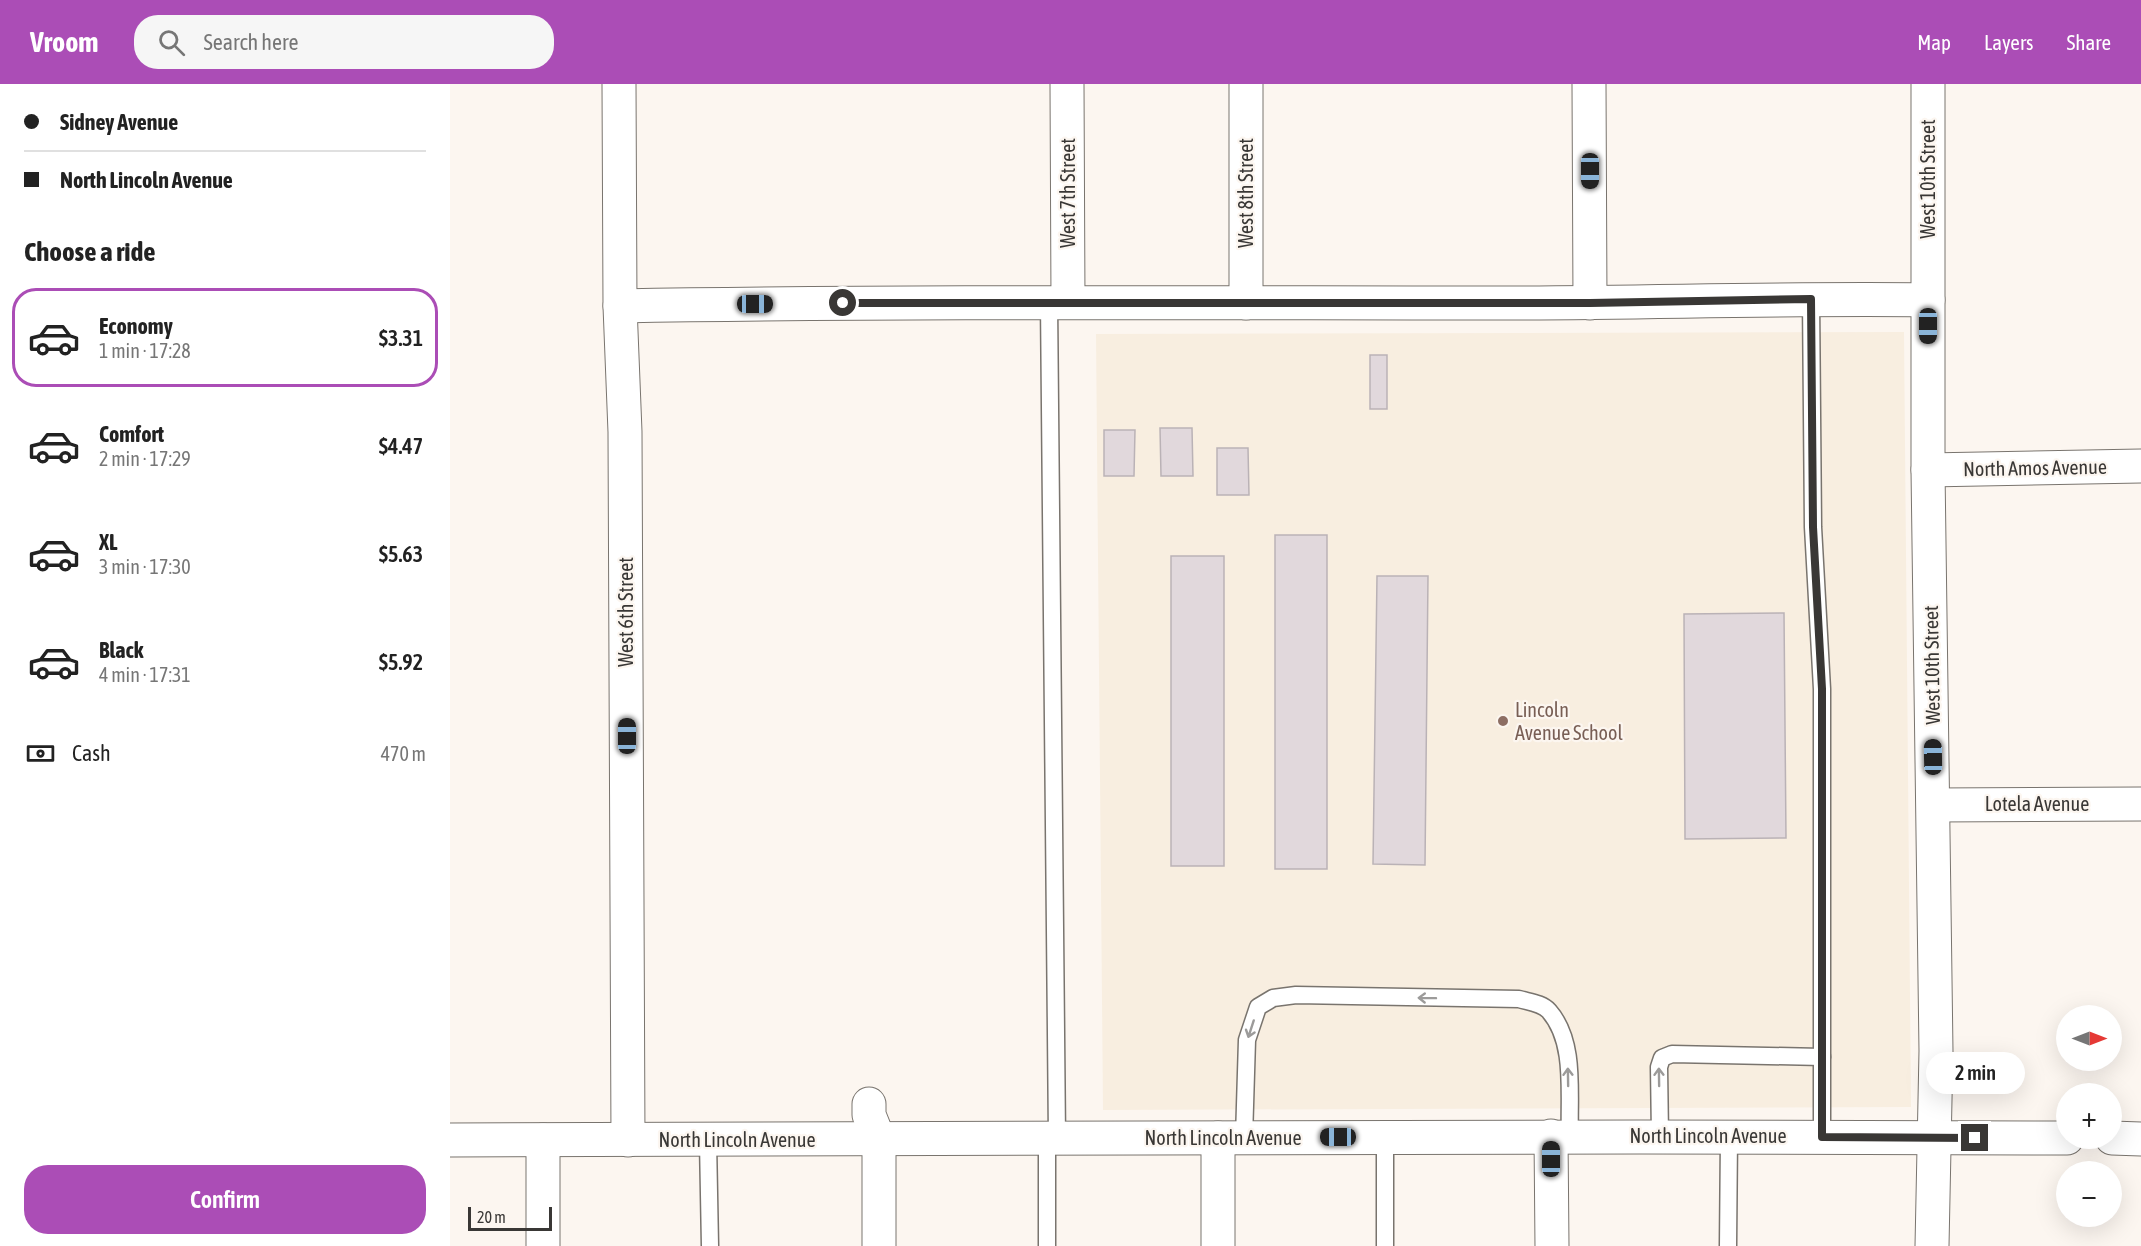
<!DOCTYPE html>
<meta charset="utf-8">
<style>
:root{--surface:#fff;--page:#f6f6f6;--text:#222;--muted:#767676;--line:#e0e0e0;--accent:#ab4db6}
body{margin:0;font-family:"Asap Condensed",sans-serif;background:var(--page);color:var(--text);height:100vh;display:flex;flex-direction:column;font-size:22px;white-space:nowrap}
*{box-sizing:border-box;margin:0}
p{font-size:20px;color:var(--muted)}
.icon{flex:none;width:33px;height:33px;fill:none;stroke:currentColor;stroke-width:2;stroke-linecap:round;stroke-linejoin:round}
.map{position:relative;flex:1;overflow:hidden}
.sheet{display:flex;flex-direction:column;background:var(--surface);width:450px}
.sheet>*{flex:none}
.banner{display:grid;align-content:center;height:132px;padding:0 24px;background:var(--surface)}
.needle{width:39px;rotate:90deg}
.buttons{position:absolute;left:1606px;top:921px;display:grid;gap:12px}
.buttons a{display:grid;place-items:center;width:66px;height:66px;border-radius:50%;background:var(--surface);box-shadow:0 6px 24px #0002;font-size:30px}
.scale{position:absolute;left:18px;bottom:15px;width:84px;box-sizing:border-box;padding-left:6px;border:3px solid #393735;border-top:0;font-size:16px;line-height:21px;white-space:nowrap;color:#393735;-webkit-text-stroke:4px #fcf6f0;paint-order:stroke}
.end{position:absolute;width:27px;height:27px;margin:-14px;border:8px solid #393735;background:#fff;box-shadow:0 0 0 3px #fff}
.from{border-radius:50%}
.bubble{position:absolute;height:42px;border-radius:21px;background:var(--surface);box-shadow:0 6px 24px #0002;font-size:20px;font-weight:600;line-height:42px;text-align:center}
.car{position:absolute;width:18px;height:36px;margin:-18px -9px;border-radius:8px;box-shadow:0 0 4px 2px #0007;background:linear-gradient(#222 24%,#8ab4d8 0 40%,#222 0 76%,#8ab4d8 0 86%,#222 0)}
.banner b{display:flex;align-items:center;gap:21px;height:57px;font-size:22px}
.banner b+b{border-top:2px solid var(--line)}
.banner i{width:15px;height:15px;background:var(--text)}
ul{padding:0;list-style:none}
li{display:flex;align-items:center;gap:18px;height:99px;margin:0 12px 9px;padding:0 12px;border:3px solid transparent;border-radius:24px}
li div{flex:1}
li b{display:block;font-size:22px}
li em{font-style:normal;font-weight:600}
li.selected{border-color:var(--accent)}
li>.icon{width:54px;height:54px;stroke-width:1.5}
h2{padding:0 24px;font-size:27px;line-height:72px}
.pay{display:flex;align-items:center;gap:15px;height:66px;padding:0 24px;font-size:22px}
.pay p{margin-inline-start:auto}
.cta{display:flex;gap:12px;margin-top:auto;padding:12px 24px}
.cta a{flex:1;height:69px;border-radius:24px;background:var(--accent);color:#fff;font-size:24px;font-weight:600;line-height:69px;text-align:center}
header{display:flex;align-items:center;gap:36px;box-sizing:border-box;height:84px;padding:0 30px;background:var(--accent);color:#fff}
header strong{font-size:28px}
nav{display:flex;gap:33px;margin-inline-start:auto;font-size:21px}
.search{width:420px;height:54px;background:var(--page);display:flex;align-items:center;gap:15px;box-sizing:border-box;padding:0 21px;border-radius:24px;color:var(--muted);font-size:22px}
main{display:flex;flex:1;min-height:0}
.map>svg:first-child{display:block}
</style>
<header>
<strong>Vroom</strong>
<div class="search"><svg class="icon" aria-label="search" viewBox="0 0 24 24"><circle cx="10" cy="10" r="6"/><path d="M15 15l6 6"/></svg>Search here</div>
<nav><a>Map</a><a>Layers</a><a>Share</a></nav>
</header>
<main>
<section class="sheet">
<div class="banner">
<b><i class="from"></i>Sidney Avenue</b>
<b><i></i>North Lincoln Avenue</b>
</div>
<h2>Choose a ride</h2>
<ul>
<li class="selected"><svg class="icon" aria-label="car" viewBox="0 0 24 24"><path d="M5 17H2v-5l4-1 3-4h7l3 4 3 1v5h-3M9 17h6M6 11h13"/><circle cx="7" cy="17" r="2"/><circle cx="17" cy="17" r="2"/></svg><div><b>Economy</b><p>1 min · 17:28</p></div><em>$3.31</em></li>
<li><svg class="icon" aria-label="car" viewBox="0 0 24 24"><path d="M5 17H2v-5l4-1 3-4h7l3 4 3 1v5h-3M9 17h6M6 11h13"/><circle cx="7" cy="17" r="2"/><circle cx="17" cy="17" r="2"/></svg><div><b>Comfort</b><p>2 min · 17:29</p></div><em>$4.47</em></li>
<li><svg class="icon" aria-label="car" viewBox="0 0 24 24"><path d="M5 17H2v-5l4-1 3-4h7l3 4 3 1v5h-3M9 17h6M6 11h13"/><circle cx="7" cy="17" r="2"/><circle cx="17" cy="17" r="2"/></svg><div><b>XL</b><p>3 min · 17:30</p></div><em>$5.63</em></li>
<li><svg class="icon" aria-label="car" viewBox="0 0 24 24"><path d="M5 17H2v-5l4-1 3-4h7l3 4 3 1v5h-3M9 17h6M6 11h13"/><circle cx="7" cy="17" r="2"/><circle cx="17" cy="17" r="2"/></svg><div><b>Black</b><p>4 min · 17:31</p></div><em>$5.92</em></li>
</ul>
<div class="pay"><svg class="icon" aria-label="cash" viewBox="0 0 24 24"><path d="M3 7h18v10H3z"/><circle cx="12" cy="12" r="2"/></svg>Cash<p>470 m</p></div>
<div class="cta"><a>Confirm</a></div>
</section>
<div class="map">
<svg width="1691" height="1162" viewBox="0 0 1691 1162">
<rect width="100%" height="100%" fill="#fcf6f0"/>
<path fill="#f8eee0" d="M1454 248 1461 1023 653 1026 646 250Z"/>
<g fill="#e1d8dc" stroke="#bab2b6" stroke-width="1.5">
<rect x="920" y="271" width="17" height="54"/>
<path d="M710 344H742L743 392H711Z"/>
<path d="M654 346H685L684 392H654Z"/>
<path d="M767 364H798L799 411H767Z"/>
<rect x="825" y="451" width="52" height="334"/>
<rect x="721" y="472" width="53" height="310"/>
<path d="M927 492H978L975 781 923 780Z"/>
<path d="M1334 529 1336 754 1235 755 1234 530Z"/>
</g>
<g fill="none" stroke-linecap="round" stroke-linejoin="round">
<defs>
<g id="lane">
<path d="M1361 215 1363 443 1372 605V1053"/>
<path d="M599 218 607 1054"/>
<path d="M1210 1052 1209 983 1212 974 1222 970 1372 973"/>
<path d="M935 1053V1162"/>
<path d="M597 1054V1162"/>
<path d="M794 1054 797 956 808 923 823 914 846 911 1069 915C1079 918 1092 919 1099 927 1127 959 1118 1013 1120 1052"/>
<path d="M258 1057 260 1162"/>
<path d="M1278 1162 1279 1052"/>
</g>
<g id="street">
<path d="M169 0 170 222 175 348 178 1056"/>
<path d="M617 0 618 218"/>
<path d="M796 0V219"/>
<path d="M1139 0 1140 219"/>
<path d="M170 222C466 217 762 219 1057 219 1198 219 1338 214 1478 216"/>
<path d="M1478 386 1691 382"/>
<path d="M1484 721 1691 720"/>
<path d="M419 1020V1031L429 1056V1162"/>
<path d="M1101 1052 1102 1162"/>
<path d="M768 1054V1162"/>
<path d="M1662 1054 1691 1055"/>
<path d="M0 1056C539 1055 1078 1051 1617 1054"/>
<path d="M93 1056V1162"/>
</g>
<path id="secondary" d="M1478 0V386L1486 967 1482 1162"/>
</defs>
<use href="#lane" stroke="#79746e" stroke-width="19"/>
<use href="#street" stroke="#79746e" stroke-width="35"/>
<use href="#secondary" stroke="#79746e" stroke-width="35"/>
<use href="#lane" stroke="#fff" stroke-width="16"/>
<use href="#street" stroke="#fff" stroke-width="33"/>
<use href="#secondary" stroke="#fff" stroke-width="33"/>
</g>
<defs><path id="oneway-shaft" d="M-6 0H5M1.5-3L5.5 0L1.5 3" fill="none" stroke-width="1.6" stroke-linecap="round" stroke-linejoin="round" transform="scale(1.5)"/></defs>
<g stroke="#9c9b9a">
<use href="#oneway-shaft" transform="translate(977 914) rotate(-179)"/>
<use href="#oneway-shaft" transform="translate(801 945) rotate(108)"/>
<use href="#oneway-shaft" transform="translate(1118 993) rotate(-91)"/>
<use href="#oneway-shaft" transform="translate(1209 993) rotate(-91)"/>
</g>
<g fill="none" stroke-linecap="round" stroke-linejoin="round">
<path stroke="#393735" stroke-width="8" d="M393 219H1140L1361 215 1363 443 1372 605V1053L1525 1054"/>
</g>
<circle fill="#8d6e63" stroke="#fcf6f0" stroke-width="2" cx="1053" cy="637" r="6"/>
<g text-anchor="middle" stroke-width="4.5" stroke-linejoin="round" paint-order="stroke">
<g font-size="20" fill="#393735" stroke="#fcf6f0">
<text transform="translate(1478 95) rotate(-90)" y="7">West 10th Street</text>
<text transform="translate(618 109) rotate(-90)" y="7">West 7th Street</text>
<text transform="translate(796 109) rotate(-90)" y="7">West 8th Street</text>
<text transform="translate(1585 384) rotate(-1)" y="7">North Amos Avenue</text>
<text transform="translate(176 528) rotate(-90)" y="7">West 6th Street</text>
<text transform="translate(1482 581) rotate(-91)" y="7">West 10th Street</text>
<text x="1587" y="727">Lotela Avenue</text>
<text x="1258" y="1059">North Lincoln Avenue</text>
<text x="773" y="1061">North Lincoln Avenue</text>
<text x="287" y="1063">North Lincoln Avenue</text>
</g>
<g font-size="20" fill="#785e54" stroke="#fcf6f0" text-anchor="start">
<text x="1065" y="633">Lincoln<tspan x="1065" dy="23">Avenue School</tspan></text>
</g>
</g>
</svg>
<div class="buttons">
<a><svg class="needle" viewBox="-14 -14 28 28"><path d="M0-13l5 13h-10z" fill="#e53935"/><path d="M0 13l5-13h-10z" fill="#767676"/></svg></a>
<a>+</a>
<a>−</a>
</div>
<div class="scale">20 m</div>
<i class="end from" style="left:393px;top:219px"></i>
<i class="end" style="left:1525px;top:1054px"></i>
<div class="bubble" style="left:1476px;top:968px;width:99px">2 min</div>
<i class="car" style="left:1140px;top:87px;rotate:180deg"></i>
<i class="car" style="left:305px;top:220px;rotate:90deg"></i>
<i class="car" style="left:1478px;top:242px;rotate:180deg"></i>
<i class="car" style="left:177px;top:652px;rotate:0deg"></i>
<i class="car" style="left:1483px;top:673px;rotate:359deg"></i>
<i class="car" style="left:888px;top:1053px;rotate:270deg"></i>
<i class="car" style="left:1101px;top:1075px;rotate:0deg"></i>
</div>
</main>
